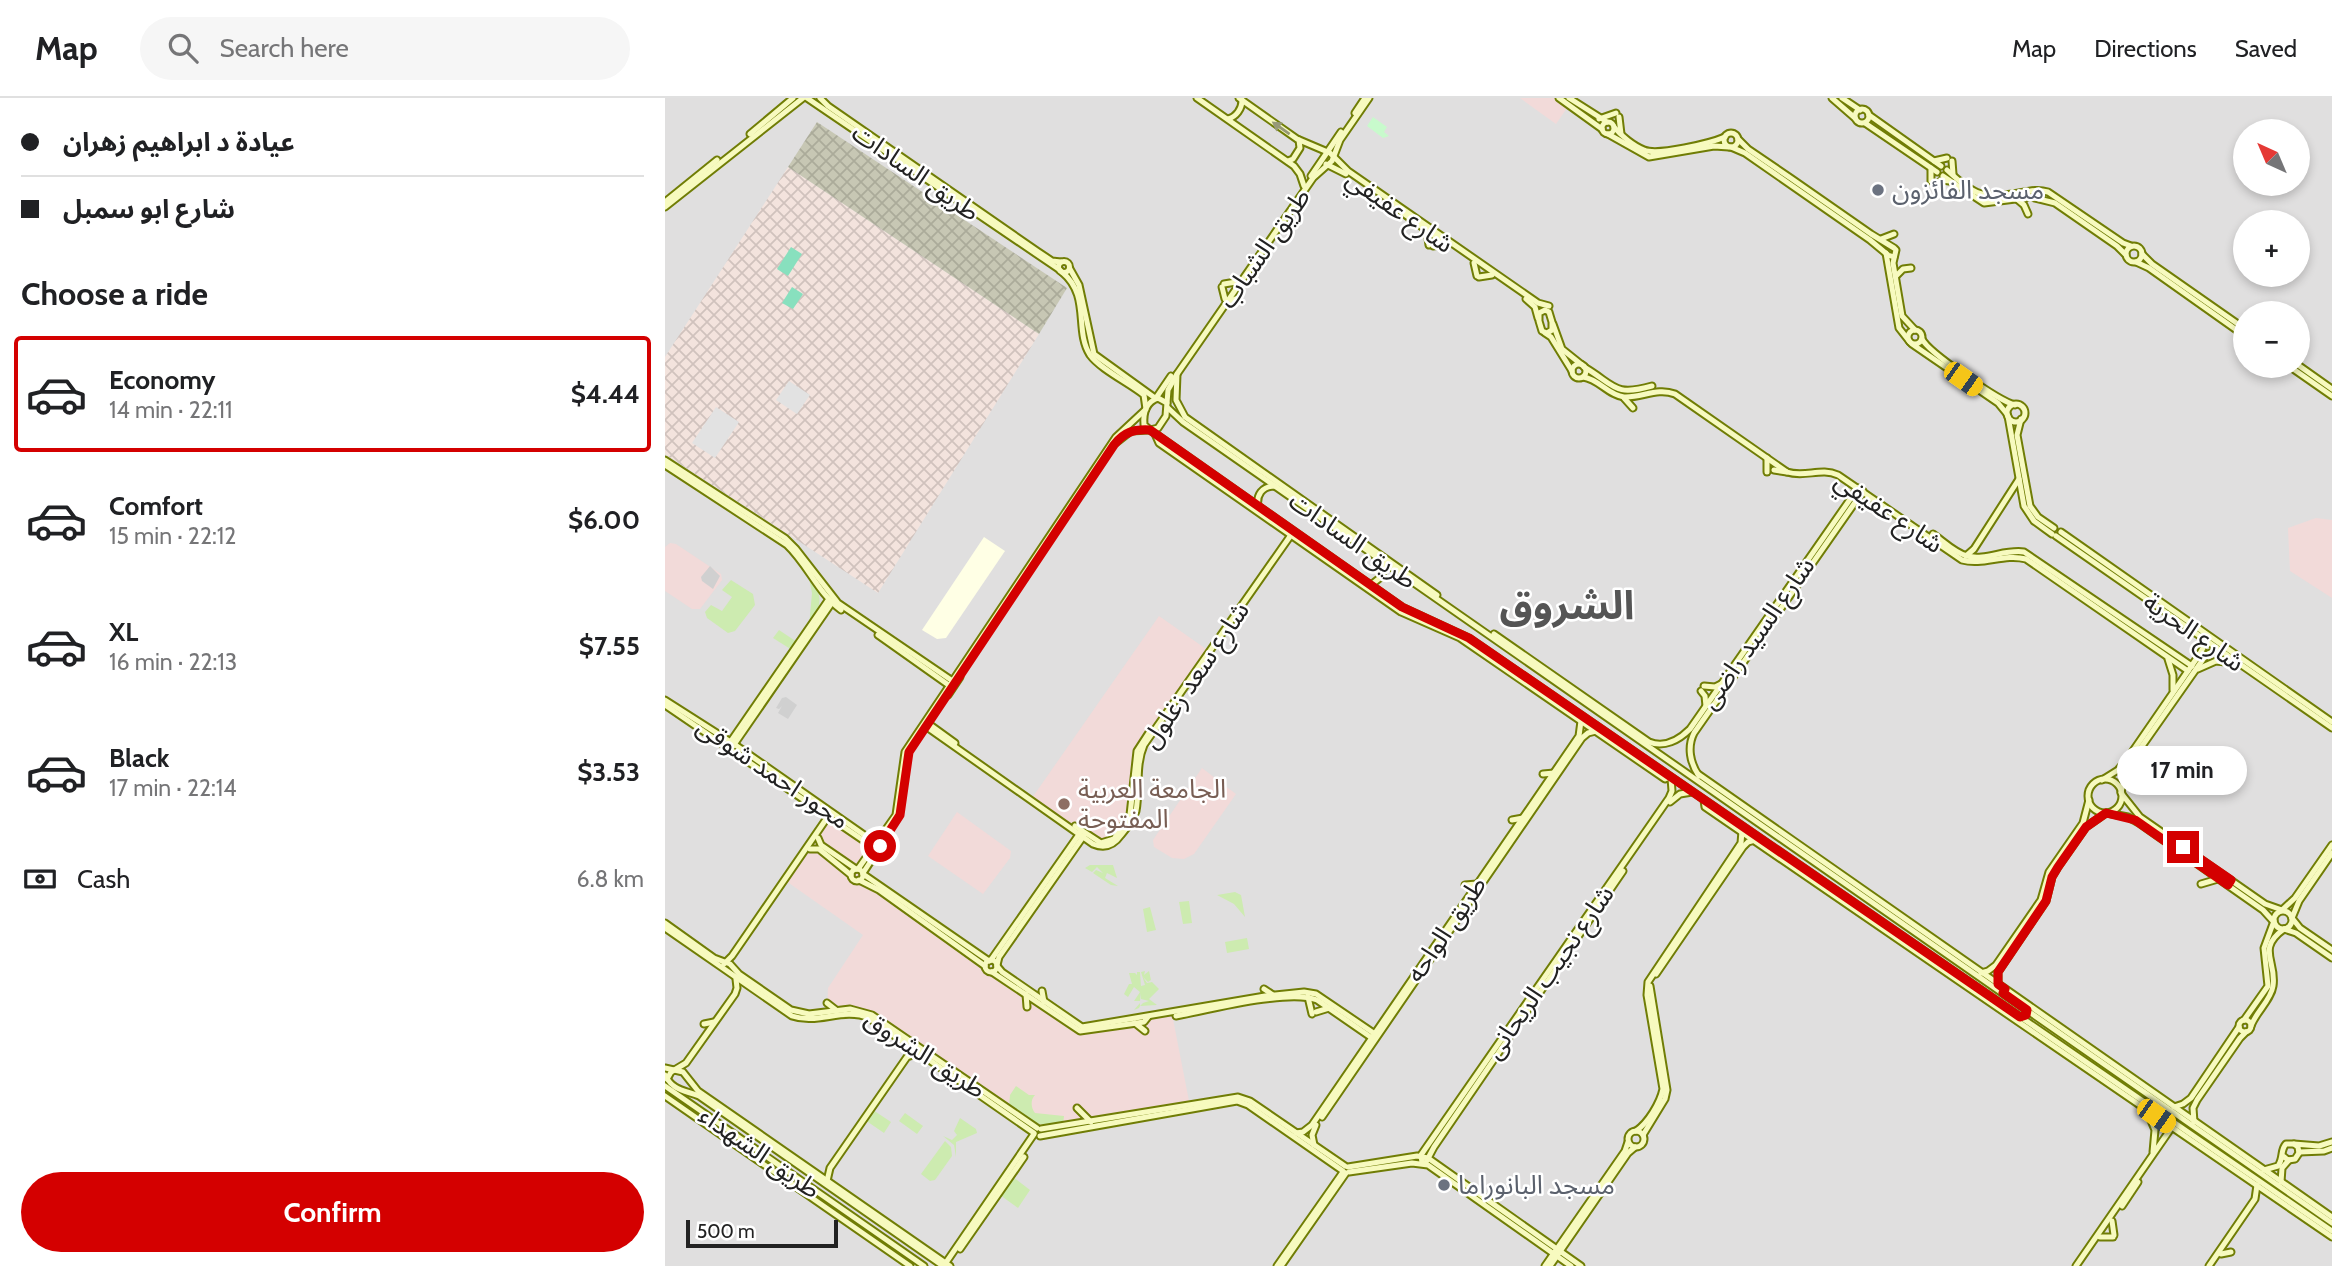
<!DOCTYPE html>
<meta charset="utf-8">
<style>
:root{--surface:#fff;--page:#f6f6f6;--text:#202124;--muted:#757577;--line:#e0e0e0;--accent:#d40000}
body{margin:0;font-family:Cabin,"Noto Sans Arabic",sans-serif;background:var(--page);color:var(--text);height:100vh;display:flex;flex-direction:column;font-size:26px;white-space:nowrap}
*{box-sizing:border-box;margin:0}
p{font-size:23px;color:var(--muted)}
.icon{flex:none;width:38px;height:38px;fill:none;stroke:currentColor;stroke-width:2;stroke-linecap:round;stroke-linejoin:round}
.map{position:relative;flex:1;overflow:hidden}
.drawer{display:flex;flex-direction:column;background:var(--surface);width:665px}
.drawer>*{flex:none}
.hud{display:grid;align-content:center;height:154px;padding:0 21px;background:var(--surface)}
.needle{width:46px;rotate:316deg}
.tools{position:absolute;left:1568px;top:21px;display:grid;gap:14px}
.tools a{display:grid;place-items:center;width:77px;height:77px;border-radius:50%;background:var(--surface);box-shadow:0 4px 10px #0003;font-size:35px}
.scale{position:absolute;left:21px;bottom:18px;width:152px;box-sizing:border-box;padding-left:7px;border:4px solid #222;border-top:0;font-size:19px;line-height:24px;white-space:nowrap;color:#222;-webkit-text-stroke:5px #fff;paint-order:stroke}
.end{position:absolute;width:32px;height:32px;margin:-16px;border:9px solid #d40000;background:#fff;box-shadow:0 0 0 4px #fff}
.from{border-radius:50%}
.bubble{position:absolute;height:49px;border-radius:24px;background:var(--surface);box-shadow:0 4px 10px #0003;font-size:23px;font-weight:800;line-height:49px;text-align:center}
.car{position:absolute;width:21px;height:42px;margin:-21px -10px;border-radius:9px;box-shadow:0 0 5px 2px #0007;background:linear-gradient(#f5c518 24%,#345 0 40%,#f5c518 0 76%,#345 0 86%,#f5c518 0)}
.hud b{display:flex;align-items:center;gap:24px;height:66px;font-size:26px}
.hud b+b{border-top:2px solid var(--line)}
.hud i{width:18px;height:18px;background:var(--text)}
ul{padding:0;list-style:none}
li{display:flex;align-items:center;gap:21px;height:116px;margin:0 14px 10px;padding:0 7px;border:4px solid transparent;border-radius:7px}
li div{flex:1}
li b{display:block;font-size:26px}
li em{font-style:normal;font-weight:800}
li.active{border-color:var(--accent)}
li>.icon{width:63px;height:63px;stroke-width:1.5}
h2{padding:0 21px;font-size:32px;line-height:84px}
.pay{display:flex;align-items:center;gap:18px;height:77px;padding:0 21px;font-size:26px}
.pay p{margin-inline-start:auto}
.action{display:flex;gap:14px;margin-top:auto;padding:14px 21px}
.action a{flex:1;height:80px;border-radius:42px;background:var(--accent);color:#fff;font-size:28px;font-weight:800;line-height:80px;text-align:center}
header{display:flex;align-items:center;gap:42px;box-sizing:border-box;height:98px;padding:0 35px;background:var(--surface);border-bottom:2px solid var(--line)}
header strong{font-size:33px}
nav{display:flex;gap:38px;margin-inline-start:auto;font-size:24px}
.search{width:490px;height:63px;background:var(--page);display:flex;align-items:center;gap:18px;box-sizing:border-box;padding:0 24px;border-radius:38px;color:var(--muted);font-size:26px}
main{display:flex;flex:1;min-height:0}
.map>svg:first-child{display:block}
</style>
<header>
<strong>Map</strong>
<div class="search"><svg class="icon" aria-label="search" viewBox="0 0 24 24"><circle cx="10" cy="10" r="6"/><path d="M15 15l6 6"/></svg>Search here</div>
<nav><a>Map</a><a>Directions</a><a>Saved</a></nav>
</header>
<main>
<section class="drawer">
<div class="hud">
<b><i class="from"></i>عيادة د ابراهيم زهران</b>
<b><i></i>شارع ابو سمبل</b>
</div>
<h2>Choose a ride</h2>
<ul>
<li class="active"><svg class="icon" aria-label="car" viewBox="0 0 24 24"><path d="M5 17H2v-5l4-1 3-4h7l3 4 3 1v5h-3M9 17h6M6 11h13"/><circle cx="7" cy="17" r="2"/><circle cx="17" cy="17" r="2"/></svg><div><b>Economy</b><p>14 min · 22:11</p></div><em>$4.44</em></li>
<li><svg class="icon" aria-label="car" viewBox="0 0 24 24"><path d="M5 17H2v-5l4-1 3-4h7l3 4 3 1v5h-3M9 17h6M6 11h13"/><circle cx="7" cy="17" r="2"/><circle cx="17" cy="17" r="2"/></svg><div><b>Comfort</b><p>15 min · 22:12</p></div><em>$6.00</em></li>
<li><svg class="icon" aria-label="car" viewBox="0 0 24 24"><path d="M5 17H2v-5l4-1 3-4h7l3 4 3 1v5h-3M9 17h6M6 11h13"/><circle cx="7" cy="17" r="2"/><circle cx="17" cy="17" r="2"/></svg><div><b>XL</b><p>16 min · 22:13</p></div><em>$7.55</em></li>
<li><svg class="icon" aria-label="car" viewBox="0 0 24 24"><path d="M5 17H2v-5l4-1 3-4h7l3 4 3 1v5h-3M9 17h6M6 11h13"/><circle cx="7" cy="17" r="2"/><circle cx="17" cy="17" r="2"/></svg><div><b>Black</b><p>17 min · 22:14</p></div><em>$3.53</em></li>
</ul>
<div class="pay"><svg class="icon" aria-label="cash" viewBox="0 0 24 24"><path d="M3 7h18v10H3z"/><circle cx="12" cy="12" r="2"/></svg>Cash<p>6.8 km</p></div>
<div class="action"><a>Confirm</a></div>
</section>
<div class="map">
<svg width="1667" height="1168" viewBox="0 0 1667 1168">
<defs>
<pattern id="military-cross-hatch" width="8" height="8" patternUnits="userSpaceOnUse" patternTransform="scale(1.75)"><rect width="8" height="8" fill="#f3e3dd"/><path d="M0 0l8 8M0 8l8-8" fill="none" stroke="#d0c2bd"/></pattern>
<pattern id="construction-cross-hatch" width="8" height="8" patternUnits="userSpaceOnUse" patternTransform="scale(1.75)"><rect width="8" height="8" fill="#c7c7b4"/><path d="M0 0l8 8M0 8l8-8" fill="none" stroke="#abab9a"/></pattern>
</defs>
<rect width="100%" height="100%" fill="#f2efe9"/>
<g fill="#e0dfdf" fill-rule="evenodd">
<path d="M0 0H1667V1168H260L0 988ZM1580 33H1633V86H1580ZM1580 124H1633V177H1580ZM1580 215H1633V268H1580Z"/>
<path d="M0 998 243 1168H0Z"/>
</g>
<g fill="#f2dad9">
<path d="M855 0H901L906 4 891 26Z"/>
<path d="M1651 420 1667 422V500L1625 473 1623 430Z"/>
<path d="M5 445 11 446 56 476 57 482 35 511H27L0 493V449Z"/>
<path d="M494 518 544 553 475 650 469 714 452 740 430 745 367 700Z"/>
<path d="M537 670 571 696 529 756 519 761 507 760 489 749 488 742Z"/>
<path d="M292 714 346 753 345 760 318 796 263 758Z"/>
<path d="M167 717 212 749 194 776 411 929 422 931 507 916 525 1008 374 1035 204 918 187 913 162 916 163 890 198 837 121 783Z"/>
</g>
<path fill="#ffffe5" d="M319 439 340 453 281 540 272 541 257 532Z"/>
<g fill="#d0d0d0">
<path d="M45 468 55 478 48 491 37 483 36 479Z"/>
<path d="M121 599 132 607 123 621 113 615 117 608 114 611 111 610 117 600Z"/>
</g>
<path fill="url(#military-cross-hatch)" d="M123 69 374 236 213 495 0 356V259Z"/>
<path fill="url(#construction-cross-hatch)" d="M152 24 402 190 374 236 123 69Z"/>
<g fill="#cdebb0">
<path d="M144 480C160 498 156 509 144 528L147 495Z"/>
<path d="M66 482 88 496 90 507 70 533 63 535 42 520 40 514 46 507 57 513 67 499 57 492Z"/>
<path d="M114 532 132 544 127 552 108 540Z"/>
<path d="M425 767H448L452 780 442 775 440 780 453 788 446 787 428 775 431 772 438 775 432 769 427 774 420 770Z"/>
<path d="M570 794 576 797 580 819 569 806 552 797Z"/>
<path d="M524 803 527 825 518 826 514 804Z"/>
<path d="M485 809 491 832 482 834 478 811Z"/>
<path d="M582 840 584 851 562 855 560 844Z"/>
<path d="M480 873 479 877 484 873 486 882 483 884 478 879 482 885 487 884 494 891 484 901 492 907 475 908 474 910 469 912 475 905V908L478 905 484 903 476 901V895L475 903H469L475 894 469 889 463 899 459 896 464 886H467L464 875H470L472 877V874H475L476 888 480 887 476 874Z"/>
<path d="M351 988 364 997H370C365 1002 366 1010 370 1015L399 1018 398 1027C371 1029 365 1024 344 1008L345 997Z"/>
<path d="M208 1012 226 1024 219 1035 200 1022Z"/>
<path d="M240 1015 258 1028 252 1036 234 1023Z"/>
<path d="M295 1020 311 1031 312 1035 291 1044V1059L289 1047 278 1038 287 1042 292 1037 289 1033Z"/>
<path d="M280 1043 286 1049 287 1058 270 1082 265 1083 256 1076Z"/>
<path d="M348 1079 365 1092 353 1110 335 1097Z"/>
</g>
<path fill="#c8facc" d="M708 19 722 29 719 34 724 38 718 40 702 28Z"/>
<g fill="#88e0be">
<path d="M126 149 137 156 123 178 112 171Z"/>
<path d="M127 189 138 196 128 211 117 205Z"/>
</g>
<g fill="#e2e2e2">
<path d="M124 283 145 297 132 316 111 302Z"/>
<path d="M51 309 74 324 50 360 27 345Z"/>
</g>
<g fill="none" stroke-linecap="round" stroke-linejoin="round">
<defs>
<g id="secondary">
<path d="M142 0 395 172"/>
<path d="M155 0 163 8 372 153 387 163 396 164"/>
<path d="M532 0 629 68 635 76 639 88"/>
<path d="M574 0 632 41 665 55 683 73 873 205 884 208"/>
<path d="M894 0 937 31"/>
<path d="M904 0 942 24"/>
<path d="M1167 0 1190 20"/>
<path d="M1177 0 1195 12"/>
<circle cx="1197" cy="18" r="7"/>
<path d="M690 15 700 0"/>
<path d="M1204 17 1276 68"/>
<path d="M954 19 956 36"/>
<path d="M563 21C571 19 577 11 577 2"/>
<path d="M934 21 951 15"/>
<circle cx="943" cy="30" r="6"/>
<path d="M1200 25 1272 74"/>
<path d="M949 29C956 38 969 48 979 52 993 58 1046 45 1060 39"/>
<circle cx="1066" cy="42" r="7"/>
<path d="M85 36 128 0"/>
<path d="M943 36 984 59 1049 48 1064 49"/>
<path d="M1073 41 1083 51 1127 81 1206 136 1229 150 1231 152 1228 165 1237 218 1250 232"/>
<path d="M1066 49 1080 55 1205 142 1223 157 1229 159"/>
<path d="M623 63 628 61 635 50 634 42"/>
<path d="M1269 63 1282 60"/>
<path d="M1287 63 1288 76"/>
<path d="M661 66 681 76"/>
<path d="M1266 70V83"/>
<path d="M1282 72C1310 98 1318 101 1354 95 1365 93 1373 91 1383 94L1458 145 1466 148"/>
<path d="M646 78 676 34"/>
<path d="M1278 78 1319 105 1366 99 1390 105 1452 148 1461 157"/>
<path d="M1271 86 1278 82 1284 83"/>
<path d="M1352 101 1359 107 1363 116"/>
<path d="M0 104 52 62"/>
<path d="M0 109 138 0"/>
<path d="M735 113 778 144"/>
<path d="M762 134 764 147"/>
<path d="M1216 141 1229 136"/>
<circle cx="1469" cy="156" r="8"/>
<path d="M768 148 782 146"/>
<path d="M1221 155 1234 230 1245 244"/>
<path d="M1477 156 1487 166 1580 231"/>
<circle cx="399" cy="169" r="5.5"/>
<path d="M1471 164 1484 170 1580 238"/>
<path d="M809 165 812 178"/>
<path d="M405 171 414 187 429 256 490 300"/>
<path d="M397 174C426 198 409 232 425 257 435 271 464 285 479 297L481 311"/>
<path d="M1231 178 1238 171 1246 170"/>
<path d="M814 179 827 177"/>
<path d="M559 186 571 184"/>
<path d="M557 189 560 201"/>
<path d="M861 201 870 209 873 220"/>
<path d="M562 204 573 200"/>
<path d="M880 212 884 214 887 224V232L882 235 877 233 874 223V215Z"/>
<path d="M888 226 897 251 917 267"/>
<circle cx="1250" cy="239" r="7"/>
<path d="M880 235 886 239 907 273"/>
<path d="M1257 241C1263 254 1334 303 1350 307"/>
<path d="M1247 246 1333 305 1342 316"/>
<circle cx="914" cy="273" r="7"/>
<path d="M1633 267 1667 291"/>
<path d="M1624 268 1667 298"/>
<path d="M919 269C950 287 948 299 987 288"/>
<path d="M512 276 511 302 520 319 772 497"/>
<path d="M918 279C934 281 943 297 959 299 977 300 992 289 1010 296L1122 374C1140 380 1156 369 1173 377L1297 462C1318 468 1339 455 1361 461L1523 573"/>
<path d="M491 300 506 278"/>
<path d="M493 300 502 305 501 318 493 330 485 332 479 327C478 315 481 304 493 300Z"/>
<path d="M959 300 968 310"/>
<path d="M502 305 503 292 512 276 648 80 667 63 675 42 704 0"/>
<circle cx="1351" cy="315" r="9"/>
<path d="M503 310 518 324 1667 1125"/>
<path d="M1343 318 1359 408 1369 423 1387 436"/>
<path d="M1356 321 1352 337 1365 408 1373 419 1389 430"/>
<path d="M485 332 737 509 804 540 1667 1133"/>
<path d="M490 336 494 345 736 514 795 540 1000 681 1005 679"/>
<path d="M452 344 466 333 484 332"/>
<path d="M0 362 120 440 131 451 173 505 289 584"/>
<path d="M0 367 122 447C143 467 153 495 176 512"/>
<path d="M1109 372 1122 374"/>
<path d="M1102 374V360"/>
<path d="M593 409C591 397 597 388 610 388"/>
<path d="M1396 434 1667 624"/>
<path d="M1391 438 1667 630"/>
<path d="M1265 441 1268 436C1278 443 1290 455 1302 458 1320 463 1340 451 1359 454L1527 568"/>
<path d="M1301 458 1309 451 1354 381"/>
<path d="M706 487 716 479 721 466"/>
<path d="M829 536 984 644C999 650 1014 642 1025 631L1193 390"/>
<path d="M213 537 285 588"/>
<path d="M1503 561 1508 577V592"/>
<path d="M1533 571 1551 563 1570 565"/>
<path d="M1039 588 1050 589 1056 586"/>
<path d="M1036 593 1040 598 1041 608"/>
<path d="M283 597 295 579"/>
<path d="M0 602 69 646 212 746"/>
<path d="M0 607 211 751"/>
<path d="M261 624 290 645"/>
<path d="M259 627 428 746C440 751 449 747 456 737 462 730 468 722 471 713 475 692 470 668 479 647L626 437"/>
<path d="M64 646 164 501"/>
<path d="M68 648 168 503"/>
<path d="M878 676 889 675"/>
<path d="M1033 676 1667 1119"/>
<path d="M1034 678C1025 665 1022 649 1029 635L1198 393"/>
<circle cx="1440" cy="698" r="17"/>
<path d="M1437 682 1453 672 1463 660 1534 557 1538 550 1537 540"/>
<path d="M1456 694 1461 674 1468 661 1541 557 1549 553 1555 552"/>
<path d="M1456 695 1475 719 1600 806 1617 812"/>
<path d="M1039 702 1040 709 1667 1139"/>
<path d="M1005 704 1015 696 1027 694"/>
<path d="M1442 715 1463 719 1474 725 1598 812 1608 823"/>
<path d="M847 722 858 720"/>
<path d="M410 728 436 745 449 741 465 717 472 653 485 633"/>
<path d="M153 740 156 747 191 771"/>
<path d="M145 751H154L186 777"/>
<path d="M193 771 231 717 240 654 451 339 480 312"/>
<circle cx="192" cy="777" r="6"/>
<path d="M198 775 221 740"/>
<path d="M198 776 324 863"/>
<path d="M194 782 214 792 320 868"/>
<path d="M1536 786 1553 781"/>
<path d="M800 787 812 786"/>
<path d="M1617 812 1630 800 1667 747"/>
<circle cx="1618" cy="822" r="9"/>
<path d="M1627 820 1634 803 1667 755"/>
<path d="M1627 820 1635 830 1667 852"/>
<path d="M0 825 49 860 65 866 74 876 126 912 144 916 185 911 207 917 372 1030"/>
<path d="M0 830 127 918C153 927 178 909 204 920L369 1035"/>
<path d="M1619 831 1631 835 1667 860"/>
<circle cx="326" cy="868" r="6"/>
<path d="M326 862 415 735"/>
<path d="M59 866 67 858 164 717"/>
<path d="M332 867 334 859 420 736"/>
<path d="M332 868 337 874 417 929 600 898 639 894 651 896 710 936"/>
<path d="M327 874 415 933 479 924 483 919"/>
<path d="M1316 875 1323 873 1331 867 1376 802 1384 774 1418 725 1424 702"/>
<path d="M991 876 1078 749 1083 744 1090 742"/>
<path d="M1333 886V874L1381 803 1387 779 1393 769 1421 729 1441 715"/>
<path d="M599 891 608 897"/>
<path d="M377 893 379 904"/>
<path d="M361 896 362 909"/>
<path d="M643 899 647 916"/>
<path d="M162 905 171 912"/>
<path d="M651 914 664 910"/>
<path d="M511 918C543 912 623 891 652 902L707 940"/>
<circle cx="1580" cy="928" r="6"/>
<path d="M1579 922 1603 888 1599 850 1609 823"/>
<path d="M470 925 480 933"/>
<path d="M39 926 49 924"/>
<path d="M1586 928C1591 914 1606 902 1608 888 1612 863 1591 851 1619 831"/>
<path d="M0 970 18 974 33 993 285 1168"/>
<path d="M0 977C8 993 19 992 34 998L278 1168"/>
<path d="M2 981 6 974 21 965 70 896 72 890 71 881"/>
<path d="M0 988 259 1168"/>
<path d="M0 998 245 1168"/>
<path d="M1509 1009 1518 1006 1526 1000 1574 929"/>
<path d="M412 1010 426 1024"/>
<path d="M1482 1013 1490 1032 1488 1054"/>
<path d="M657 1019 917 640 923 635 931 633"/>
<path d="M1529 1024 1528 1010 1532 1002 1575 940 1581 934"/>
<path d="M376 1031 573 999 585 1003 680 1068"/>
<path d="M971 1033C983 1025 995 1005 998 991L982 897 983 884 1076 745 1077 733"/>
<circle cx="971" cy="1041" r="8"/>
<path d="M631 1035 638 1034 647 1027 914 638 916 623"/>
<path d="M978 1037 1000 1001 1002 992 985 888"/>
<path d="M375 1038 572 1003 583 1007 678 1073"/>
<path d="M1629 1046 1654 1048 1667 1044"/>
<path d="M649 1047 647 1037 651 1027"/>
<path d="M1634 1054 1659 1053 1667 1050"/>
<path d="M757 1065 756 1057 1004 700 1007 693 1006 680"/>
<path d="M760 1066 769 1049 958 773"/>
<path d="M683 1069 752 1058 763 1060 916 1168"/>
<path d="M1599 1072 1613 1068C1619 1060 1615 1052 1621 1046H1629L1633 1049 1634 1055 1630 1061 1623 1062 1618 1058"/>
<path d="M684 1074 747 1065 763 1067 906 1168"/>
<path d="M162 1083 165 1070 242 959 253 955"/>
<path d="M1616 1084 1617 1070 1624 1062"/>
<path d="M1457 1108 1473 1084"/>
<path d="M1447 1123 1449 1137"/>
<path d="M1435 1139H1448"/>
<path d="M295 1151 359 1059"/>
<path d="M1556 1156 1566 1154"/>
<path d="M280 1166 369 1036"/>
<path d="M612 1168 678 1074"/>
<path d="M616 1168 681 1075"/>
<path d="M880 1168 960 1053 963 1044"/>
<path d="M885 1168 963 1055 970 1049"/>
<path d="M1411 1168 1507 1029"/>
<path d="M1544 1168 1590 1101 1592 1087"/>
</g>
</defs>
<use href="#secondary" stroke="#707d05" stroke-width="9"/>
<use href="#secondary" stroke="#f7fabf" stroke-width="5"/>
</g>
<defs><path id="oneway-solid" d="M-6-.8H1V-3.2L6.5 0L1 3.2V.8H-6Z" transform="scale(1.75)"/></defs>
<use fill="#979978" href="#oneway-solid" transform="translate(616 30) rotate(-145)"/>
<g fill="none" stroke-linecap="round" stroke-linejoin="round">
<path stroke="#d40000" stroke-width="9" d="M215 748 235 717 244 654 449 347C459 334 469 331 485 332L737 509 804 540 1355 919 1361 917 1362 912 1338 895 1340 891 1333 886V874L1381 803 1387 779 1393 769 1421 729 1441 715 1470 722 1563 787 1566 782 1518 749"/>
</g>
<g fill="#6b7280" stroke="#fff" stroke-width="2.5">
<circle cx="1213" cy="92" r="7"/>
<circle cx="779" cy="1087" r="7"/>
</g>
<circle fill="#8d6e63" stroke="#fff" stroke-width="2.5" cx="399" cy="706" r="7"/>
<g text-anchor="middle" stroke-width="5" stroke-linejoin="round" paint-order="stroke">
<g font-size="26" fill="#222" stroke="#fff">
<text transform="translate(251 74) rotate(35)" y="9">طريق السادات</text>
<text transform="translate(735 113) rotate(35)" y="9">شارع عفيفي</text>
<text transform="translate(599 150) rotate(-55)" y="9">طريق الشباب</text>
<text transform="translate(1224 414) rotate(34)" y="9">شارع عفيفي</text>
<text transform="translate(688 442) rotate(35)" y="9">طريق السادات</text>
<text transform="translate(1529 534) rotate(35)" y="9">شارع الحرية</text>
<text transform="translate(1092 535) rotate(-55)" y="9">شارع السيد راضى</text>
<text transform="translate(530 577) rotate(-56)" y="9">شارع سعد زغلول</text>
<text transform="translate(108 675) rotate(34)" y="9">محور احمد شوقى</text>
<text transform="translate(781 831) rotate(-56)" y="9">طريق الواحه</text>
<text transform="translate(884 874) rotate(-55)" y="9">شارع نجيب الريحانى</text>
<text transform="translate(260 956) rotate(33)" y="9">طريق الشروق</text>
<text transform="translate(95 1054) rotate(35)" y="9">طريق الشهداء</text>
</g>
<g font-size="26" fill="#5b616d" stroke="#fff" text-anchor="start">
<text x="1227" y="101">مسجد الفائزون</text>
<text x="793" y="1096">مسجد البانوراما</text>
</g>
<g font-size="26" fill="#785e54" stroke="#fff" text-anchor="start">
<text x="413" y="700">الجامعة العربية<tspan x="413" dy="30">المفتوحة</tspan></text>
</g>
<g font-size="40" font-weight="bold" fill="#555" stroke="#fff">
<text x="902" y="521">الشروق</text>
</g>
</g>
</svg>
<div class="tools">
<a><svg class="needle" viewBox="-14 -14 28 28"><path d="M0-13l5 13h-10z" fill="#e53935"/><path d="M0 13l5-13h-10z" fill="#757577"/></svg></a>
<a>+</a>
<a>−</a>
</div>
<div class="scale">500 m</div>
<i class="end from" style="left:215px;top:748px"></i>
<i class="end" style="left:1518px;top:749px"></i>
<div class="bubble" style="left:1452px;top:648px;width:130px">17 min</div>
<i class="car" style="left:1298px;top:281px;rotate:125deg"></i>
<i class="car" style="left:1491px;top:1018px;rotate:125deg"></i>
</div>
</main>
